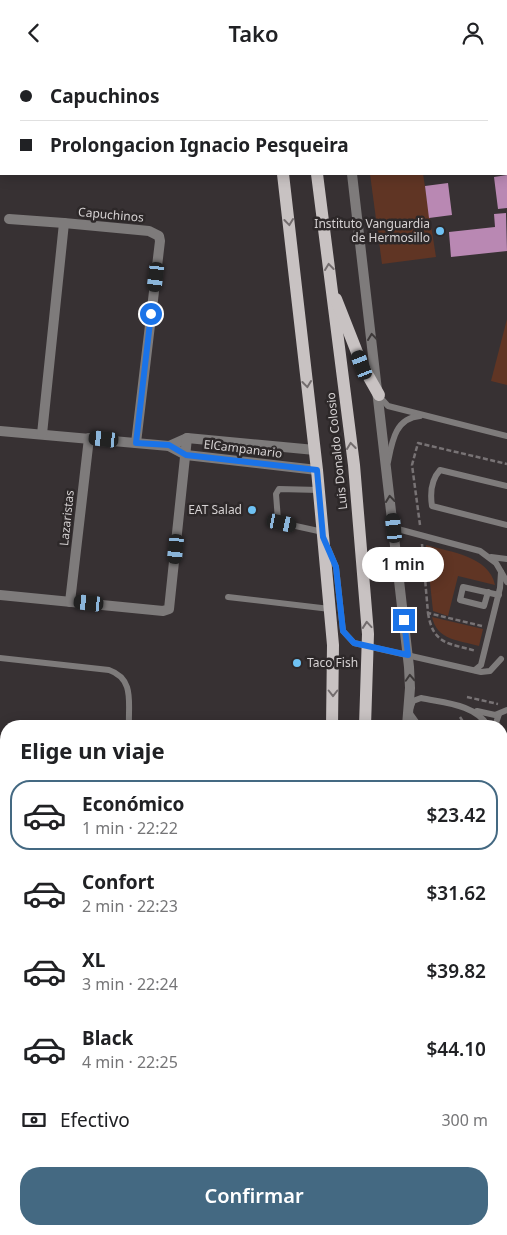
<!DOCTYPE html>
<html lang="es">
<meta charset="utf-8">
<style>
:root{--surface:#fff;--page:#f2f2f2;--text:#202124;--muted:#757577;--line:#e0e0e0;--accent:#446982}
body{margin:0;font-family:"Noto Sans",sans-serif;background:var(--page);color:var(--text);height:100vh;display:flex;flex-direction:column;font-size:19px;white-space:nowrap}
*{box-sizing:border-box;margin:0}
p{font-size:16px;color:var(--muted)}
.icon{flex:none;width:28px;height:28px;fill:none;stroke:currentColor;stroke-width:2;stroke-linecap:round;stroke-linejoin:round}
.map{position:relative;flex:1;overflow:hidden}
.details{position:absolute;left:0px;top:655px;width:508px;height:515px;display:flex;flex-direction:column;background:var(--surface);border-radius:20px 20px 0 0;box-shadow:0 2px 12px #0003}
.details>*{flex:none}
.guide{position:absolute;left:0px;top:0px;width:508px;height:110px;box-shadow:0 2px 12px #0003;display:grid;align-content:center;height:110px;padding:0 20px;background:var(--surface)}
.end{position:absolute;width:22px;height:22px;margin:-11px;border:6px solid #1a73e8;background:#fff;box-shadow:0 0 0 2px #fff}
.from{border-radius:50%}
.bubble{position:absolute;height:35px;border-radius:18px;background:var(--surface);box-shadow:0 2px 12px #0003;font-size:16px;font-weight:600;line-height:35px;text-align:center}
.car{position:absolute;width:15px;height:30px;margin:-15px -8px;border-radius:6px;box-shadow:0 0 4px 1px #0007;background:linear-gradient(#222 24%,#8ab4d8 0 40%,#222 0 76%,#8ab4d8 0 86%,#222 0)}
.guide b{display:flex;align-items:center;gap:18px;height:48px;font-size:19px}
.guide b+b{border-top:1px solid var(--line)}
.guide i{width:12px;height:12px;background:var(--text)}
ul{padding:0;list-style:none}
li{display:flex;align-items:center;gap:15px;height:70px;margin:0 10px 8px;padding:0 10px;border:2px solid transparent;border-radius:20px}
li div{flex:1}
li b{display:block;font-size:19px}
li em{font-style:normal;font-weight:600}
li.on{border-color:var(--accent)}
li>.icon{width:45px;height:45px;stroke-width:1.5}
h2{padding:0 20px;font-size:22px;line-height:60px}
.pay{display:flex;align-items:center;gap:12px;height:55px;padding:0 20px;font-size:19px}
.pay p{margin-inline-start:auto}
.action{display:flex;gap:10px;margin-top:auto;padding:10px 20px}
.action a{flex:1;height:58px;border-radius:20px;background:var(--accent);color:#fff;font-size:20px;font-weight:600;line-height:58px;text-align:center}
header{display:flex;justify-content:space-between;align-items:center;height:65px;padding:0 20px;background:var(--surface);font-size:22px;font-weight:600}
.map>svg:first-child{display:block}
</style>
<header><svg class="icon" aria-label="back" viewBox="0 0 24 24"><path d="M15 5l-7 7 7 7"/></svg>Tako<svg class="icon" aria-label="person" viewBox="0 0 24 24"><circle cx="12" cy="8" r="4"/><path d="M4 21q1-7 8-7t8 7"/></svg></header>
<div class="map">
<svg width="507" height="1170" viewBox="0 0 507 1170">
<rect width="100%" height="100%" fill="#373133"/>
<g fill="#603524">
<path d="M370 109H423L436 192 382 199Z"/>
<path d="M507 254V320L491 316Z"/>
<path d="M426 480C450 487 489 491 495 520L458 511 448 551 433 546Z"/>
<path d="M432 552 483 564 479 581C458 575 437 575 432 552Z"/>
</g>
<g fill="#b988b3">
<path d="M507 110V143L498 144 494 112Z"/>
<path d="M448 118 452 150 429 153 425 121Z"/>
<path d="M506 148 507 186 451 192 449 167 495 162 494 149Z"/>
</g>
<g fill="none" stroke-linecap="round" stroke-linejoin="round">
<g stroke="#787375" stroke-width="2.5" stroke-dasharray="5 2.5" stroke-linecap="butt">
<path d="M420 460 412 400 418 378 507 399"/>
<path d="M422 479 428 548 482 561"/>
<path d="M428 548C433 580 449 578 476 586"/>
<path d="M467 632 498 639"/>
<path d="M460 652 466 661"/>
<path d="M501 720 507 729"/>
</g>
<g stroke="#7e7b7b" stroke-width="6">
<path d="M379 331 388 341 507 371"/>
<path d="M388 397C392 377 395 353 420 351"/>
<path d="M507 421 440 405C431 415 430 428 432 441L507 460"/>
<path d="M319 425 279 424 276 429 278 455 282 458 323 467"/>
<path d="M394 463 480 486 496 498 507 517"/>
<path d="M328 483 336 502 343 566 354 578 481 607 490 606 501 594"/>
<path d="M491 492 507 494"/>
<path d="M488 527 484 541 460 535 463 522 499 530"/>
<path d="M228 532 330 544"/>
<path d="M0 593 109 605C135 614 128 638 129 661"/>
<path d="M475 605 481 600 500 523 501 507"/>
<path d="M477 646 495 650 507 645"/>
<path d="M419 661 409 647 413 636 421 633C444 638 475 639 488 661"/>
<path d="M495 661 499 649"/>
<path d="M501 670 507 671"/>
<path d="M501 682 507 692"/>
<path d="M0 829 6 830"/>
<path d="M254 1170H260"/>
</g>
<g stroke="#7e7b7b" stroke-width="10">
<path d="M144 0V1"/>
<path d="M76 1V0"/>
<path d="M9 154 64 158"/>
<path d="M0 366 169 381 186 390 317 405"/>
<path d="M42 369 64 158 149 166 159 171 160 176 136 378"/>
<path d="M169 381 187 373 315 385"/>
<path d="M0 530 163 546 169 544 187 373"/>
<path d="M70 537 89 373"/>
<path d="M65 1170V1164"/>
<path d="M163 1170V1164"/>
</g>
<g stroke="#7e7b7b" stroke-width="10">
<path d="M339 0V1"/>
<path d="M352 109 409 602 410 623 407 661"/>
<path d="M501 948H507"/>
</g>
<g stroke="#a8a3a3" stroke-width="10">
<path d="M0 876H6"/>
<path d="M0 899 6 900"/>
<path d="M501 972 507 969"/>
<path d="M501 1022 507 1024"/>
</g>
<g stroke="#c8c2c2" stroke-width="12">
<path d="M271 0V1"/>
<path d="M303 0 304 1"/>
<path d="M283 109 317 405 333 580 332 661"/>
<path d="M317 109 354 400 368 569 365 661"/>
<path d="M336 234 362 300 379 330"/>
<path d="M268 1170 269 1164"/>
<path d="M309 1170 310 1164"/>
</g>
</g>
<defs><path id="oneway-chevron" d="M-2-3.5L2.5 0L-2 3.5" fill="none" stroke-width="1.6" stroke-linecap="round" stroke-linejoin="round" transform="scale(1.25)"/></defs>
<g stroke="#736d6e">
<use href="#oneway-chevron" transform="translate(289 157) rotate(83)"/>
<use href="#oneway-chevron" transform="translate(329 202) rotate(-97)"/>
<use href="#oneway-chevron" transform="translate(307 319) rotate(83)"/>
<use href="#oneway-chevron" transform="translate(351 381) rotate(-97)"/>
<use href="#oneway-chevron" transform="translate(367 560) rotate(-95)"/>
<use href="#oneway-chevron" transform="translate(333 628) rotate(90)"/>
</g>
<g stroke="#3d3939">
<use href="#oneway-chevron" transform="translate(372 272) rotate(-97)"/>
<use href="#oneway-chevron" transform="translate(390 434) rotate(-96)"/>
<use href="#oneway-chevron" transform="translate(410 613) rotate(-93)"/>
</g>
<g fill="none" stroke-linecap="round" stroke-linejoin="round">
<path stroke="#1a73e8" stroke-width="6" d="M151 249 136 378 169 380 186 390 317 405 323 472 336 502 343 566 354 578 408 590 404 555"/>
</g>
<g fill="#6fc2f4" stroke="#2d2829" stroke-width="2">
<circle cx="440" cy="166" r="5"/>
<circle cx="252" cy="445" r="5"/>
<circle cx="297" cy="598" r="5"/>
</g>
<g text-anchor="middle" stroke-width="5" stroke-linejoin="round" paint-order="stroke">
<g font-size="12" fill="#d6d2d3" stroke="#2d2829">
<text transform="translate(111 150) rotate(5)" y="4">Capuchinos</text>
<text transform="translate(243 384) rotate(7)" y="4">ElCampanario</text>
<text transform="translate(337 386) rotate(-96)" y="4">Luis Donaldo Colosio</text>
<text transform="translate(67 453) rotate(-84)" y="4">Lazaristas</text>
</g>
<g font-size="12" fill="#d6d2d3" stroke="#2d2829" text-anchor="end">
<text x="430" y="163">Instituto Vanguardia<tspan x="430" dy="14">de Hermosillo</tspan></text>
<text x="242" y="449">EAT Salad</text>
<text x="307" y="602" text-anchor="start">Taco Fish</text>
</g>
</g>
</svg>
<i class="end from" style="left:151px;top:249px"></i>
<i class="end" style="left:404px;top:555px"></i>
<div class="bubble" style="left:362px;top:482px;width:82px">1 min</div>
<i class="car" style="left:156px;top:212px;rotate:187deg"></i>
<i class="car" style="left:362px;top:300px;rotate:339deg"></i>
<i class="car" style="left:104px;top:374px;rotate:276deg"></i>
<i class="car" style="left:282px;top:458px;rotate:102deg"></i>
<i class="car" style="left:394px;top:463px;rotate:354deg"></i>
<i class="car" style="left:176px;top:484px;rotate:186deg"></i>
<i class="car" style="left:89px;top:538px;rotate:276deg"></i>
<div class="guide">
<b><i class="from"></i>Capuchinos</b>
<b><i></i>Prolongacion Ignacio Pesqueira</b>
</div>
<section class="details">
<h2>Elige un viaje</h2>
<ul>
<li class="on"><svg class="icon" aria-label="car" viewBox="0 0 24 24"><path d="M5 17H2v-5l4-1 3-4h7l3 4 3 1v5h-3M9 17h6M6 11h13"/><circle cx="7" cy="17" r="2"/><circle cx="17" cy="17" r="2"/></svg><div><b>Económico</b><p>1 min · 22:22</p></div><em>$23.42</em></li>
<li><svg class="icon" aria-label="car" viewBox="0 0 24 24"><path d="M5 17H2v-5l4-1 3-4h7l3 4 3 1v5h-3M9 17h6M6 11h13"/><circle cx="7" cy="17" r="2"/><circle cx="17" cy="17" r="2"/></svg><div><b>Confort</b><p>2 min · 22:23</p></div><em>$31.62</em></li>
<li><svg class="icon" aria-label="car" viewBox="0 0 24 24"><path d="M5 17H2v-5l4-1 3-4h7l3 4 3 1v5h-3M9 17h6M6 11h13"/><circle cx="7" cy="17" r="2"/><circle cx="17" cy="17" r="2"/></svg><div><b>XL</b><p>3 min · 22:24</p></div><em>$39.82</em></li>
<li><svg class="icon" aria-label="car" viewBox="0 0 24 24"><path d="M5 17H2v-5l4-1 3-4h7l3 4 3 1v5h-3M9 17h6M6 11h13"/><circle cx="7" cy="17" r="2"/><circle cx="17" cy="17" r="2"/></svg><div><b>Black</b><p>4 min · 22:25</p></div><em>$44.10</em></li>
</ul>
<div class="pay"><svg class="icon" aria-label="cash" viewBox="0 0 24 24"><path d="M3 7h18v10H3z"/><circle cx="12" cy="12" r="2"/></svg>Efectivo<p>300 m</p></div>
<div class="action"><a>Confirmar</a></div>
</section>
</div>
